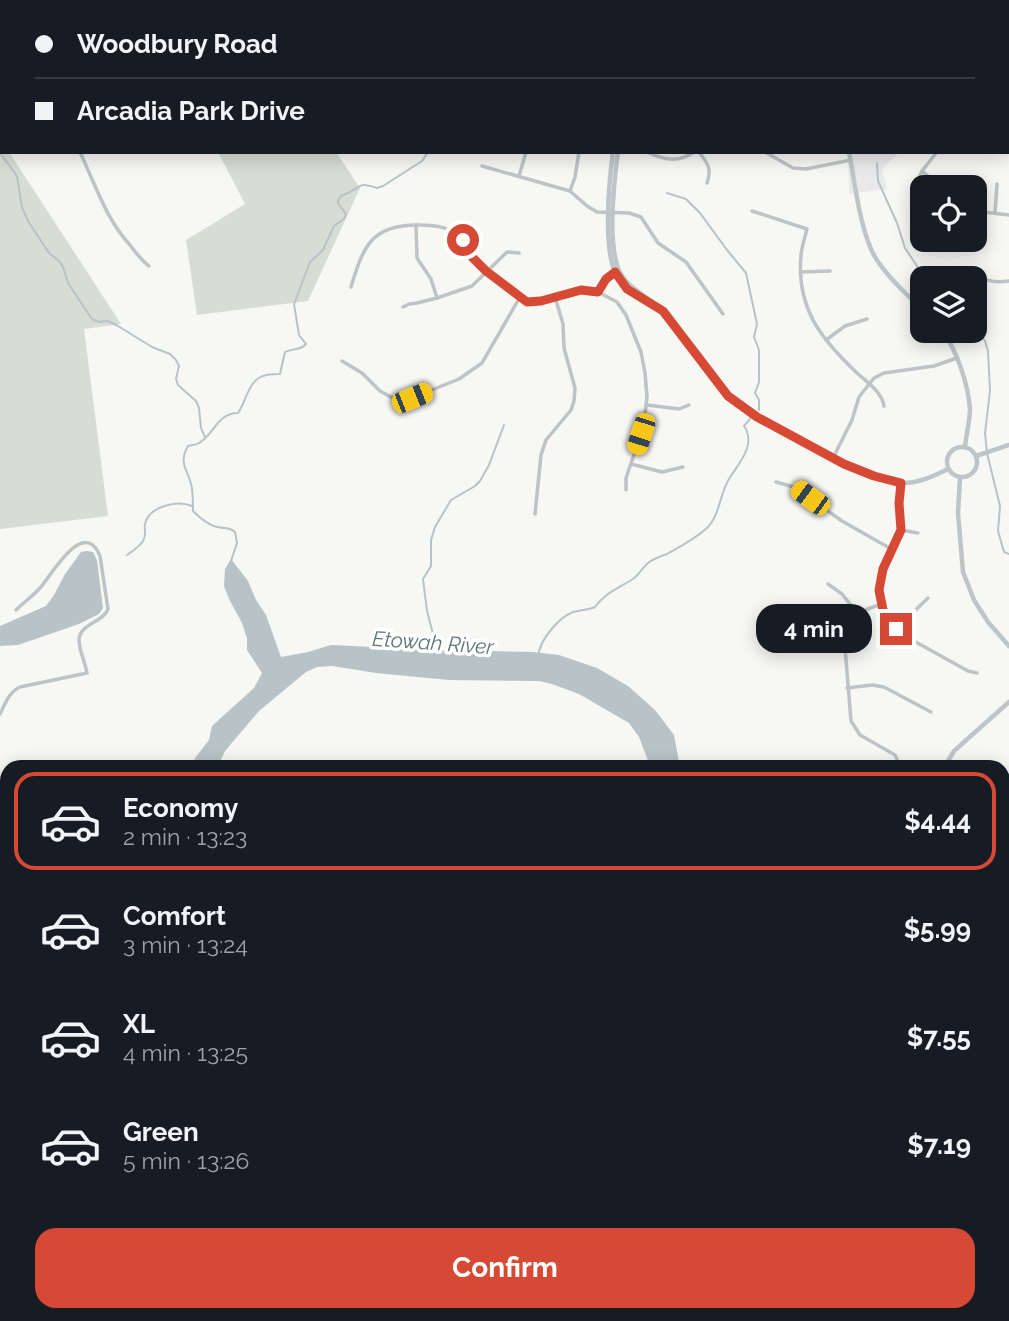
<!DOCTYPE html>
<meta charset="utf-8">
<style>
:root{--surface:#171b24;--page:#242831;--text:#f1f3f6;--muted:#9ea1a6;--line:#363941;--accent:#d64a35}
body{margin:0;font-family:Raleway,sans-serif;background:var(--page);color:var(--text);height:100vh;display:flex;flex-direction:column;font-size:26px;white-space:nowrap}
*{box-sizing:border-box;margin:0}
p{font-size:23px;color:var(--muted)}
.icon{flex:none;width:38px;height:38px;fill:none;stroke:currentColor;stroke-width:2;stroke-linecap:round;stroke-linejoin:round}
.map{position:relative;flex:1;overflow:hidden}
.sheet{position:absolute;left:0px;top:760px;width:1010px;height:562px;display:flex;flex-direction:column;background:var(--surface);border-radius:21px 21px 0 0;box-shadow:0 4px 18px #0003}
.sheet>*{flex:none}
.banner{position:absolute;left:0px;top:0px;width:1010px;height:154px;box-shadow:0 4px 18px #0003;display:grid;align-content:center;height:154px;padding:0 35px;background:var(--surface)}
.tools{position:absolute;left:910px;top:175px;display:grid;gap:14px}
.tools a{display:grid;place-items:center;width:77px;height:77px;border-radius:14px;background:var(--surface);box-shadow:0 4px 18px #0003;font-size:35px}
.end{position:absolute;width:32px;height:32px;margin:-16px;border:9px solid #d64a35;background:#fff;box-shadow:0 0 0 4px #fff}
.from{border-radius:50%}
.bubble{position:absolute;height:49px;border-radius:21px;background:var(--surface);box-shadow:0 4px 18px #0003;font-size:23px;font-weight:700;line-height:49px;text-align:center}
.car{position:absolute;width:21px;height:42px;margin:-21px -10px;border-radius:9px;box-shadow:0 0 5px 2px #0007;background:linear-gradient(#f5c518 24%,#345 0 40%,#f5c518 0 76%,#345 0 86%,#f5c518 0)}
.banner b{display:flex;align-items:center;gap:24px;height:66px;font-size:26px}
.banner b+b{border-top:2px solid var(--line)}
.banner i{width:18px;height:18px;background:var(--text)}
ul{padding:12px 0 0;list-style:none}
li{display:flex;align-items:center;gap:21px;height:98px;margin:0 14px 10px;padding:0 21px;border:4px solid transparent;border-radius:21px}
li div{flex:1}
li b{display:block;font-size:26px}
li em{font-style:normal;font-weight:700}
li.current{border-color:var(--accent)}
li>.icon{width:63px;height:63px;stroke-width:1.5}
.button{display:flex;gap:14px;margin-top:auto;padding:14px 35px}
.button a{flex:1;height:80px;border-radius:21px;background:var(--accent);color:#fff;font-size:28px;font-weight:700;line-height:80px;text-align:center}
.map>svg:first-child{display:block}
</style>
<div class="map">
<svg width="1009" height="1321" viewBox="0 0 1009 1321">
<rect width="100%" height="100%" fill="#f7f7f4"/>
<g fill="#e8e9e8">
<rect x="704" y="0" width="194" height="2"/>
<path d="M848 152H900L882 169 887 189 849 194Z"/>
</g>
<g fill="#d7dcd4">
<path d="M0 138 2 141V152H9L121 324 84 329 108 516 0 529Z"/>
<path d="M218 152H336L360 188 308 301 197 315 186 240 245 204Z"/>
</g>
<g fill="#b7c3c6">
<path d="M87 551 93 552 97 560 103 608 99 614 79 624 18 645 0 646V626L46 606 54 595 65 574 81 552Z"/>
<path d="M231 559 248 581 256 600 266 615 281 657 308 652 331 645 436 650 533 652 559 655 597 668 628 686 655 710 674 735 679 762 677 766H650L639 737 629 723 579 694 552 684 539 681 449 680 376 673 332 666 317 667 306 672 259 711 225 751 218 766H192L195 758 209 740 212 726 254 688 262 673 247 650V638L242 623 229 599 224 586 225 569Z"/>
</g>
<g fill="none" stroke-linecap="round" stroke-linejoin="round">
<g stroke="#b7c3c6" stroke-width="2">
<path d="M742 0 743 2"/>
<path d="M532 2V0"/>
<path d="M0 153 17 176 22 207 28 221 49 253 59 261 63 267 68 283 92 319 99 322 108 321 118 326 152 347 170 354 176 360 179 366 176 379 178 385 196 401 199 408 201 428 205 437"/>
<path d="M877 163 878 181 897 223 905 248 925 278"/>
<path d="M667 193 686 199 700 213 727 250 746 273 757 324 754 337 759 350V382L755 393 759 400V410"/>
<path d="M975 328 985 341 988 351 990 391 985 433 987 453 1000 506 998 531 1004 552 1009 554"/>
<path d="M127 555C133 551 139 547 143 541 147 534 144 531 145 524 149 506 177 500 192 506"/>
<path d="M231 561 237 543 235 532C229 527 226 529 218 527 210 526 199 517 193 511 193 505 193 496 192 489 190 471 177 465 188 446 192 445 196 445 199 443 214 435 217 413 238 413 246 402 248 381 263 376 268 374 275 374 280 374L285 352C292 348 300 351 306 344L299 335 294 304 310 262 323 250 334 226 344 219 346 214 338 203V200C345 192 338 198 348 193 363 186 358 182 377 188L383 186 422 161 428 152"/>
<path d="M438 653 427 611 423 579 431 566V540L435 527 451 500 475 486 480 481 489 465 504 425"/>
<path d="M538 655C541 639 558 618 573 612 580 610 588 610 595 607 605 593 619 588 633 579 639 575 642 568 648 563 653 559 661 556 667 554 681 546 695 539 707 528 720 515 720 493 729 479 738 464 757 445 744 426L750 419"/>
<path d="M0 913 7 918"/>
<path d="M0 1238 7 1239"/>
<path d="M636 1321 642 1314"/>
<path d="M813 1321 815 1314"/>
</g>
<g stroke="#bec3c6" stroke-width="3.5">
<path d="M344 0V2"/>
<path d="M629 0 632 2"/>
<path d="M479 2 480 0"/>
<path d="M656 2 669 1"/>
<path d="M1008 104 1009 103"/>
<path d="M80 152C95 184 106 219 130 245 136 253 141 260 149 266"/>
<path d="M647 152C664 160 678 163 694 152"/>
<path d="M699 152C708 164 712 168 707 183"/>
<path d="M765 152 793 168 806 169 851 160"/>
<path d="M482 166 570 191 587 206 597 212 629 213 641 217 658 243 686 262 723 314"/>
<path d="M922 171 941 187"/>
<path d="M519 176 526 152"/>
<path d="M915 187 922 171 937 152"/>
<path d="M570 191 575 177 579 152"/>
<path d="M752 211 807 229C805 237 802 246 801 255 796 308 821 339 857 373 867 382 882 392 884 406"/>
<path d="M975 211 1009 215"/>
<path d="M995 213 997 184"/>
<path d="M416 225 417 258 431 279 437 298"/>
<path d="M967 271C981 279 993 284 1009 281"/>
<path d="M801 272 830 271"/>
<path d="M351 287C363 247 371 225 417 225 427 225 440 225 449 230 465 240 463 246 473 258 489 275 509 288 527 302L541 301 581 290 598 292 606 279 617 271"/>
<path d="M598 292 617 302 626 315 641 352 645 373 647 397 645 414 641 434 626 478V490"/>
<path d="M403 307 409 304 417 303 437 298 472 286 507 252 519 253"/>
<path d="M826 340 845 326 867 319"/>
<path d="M342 361 362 373 380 391 391 397 401 399 412 398 459 379 482 363 520 297"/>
<path d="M647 405 679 409 689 405"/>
<path d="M833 458 852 420 859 397 874 378 884 373 934 366 957 358"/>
<path d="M631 464 662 472 683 467"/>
<path d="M776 482 794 487 842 521 893 550"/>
<path d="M901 483 899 503 901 530 883 569 879 590 883 610 893 626 905 636 968 671 977 673"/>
<path d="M535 514 541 455 546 440 571 410 574 401 575 388 564 348 563 324 555 297"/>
<path d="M901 530 918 533"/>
<path d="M828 584 842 594 857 613"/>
<path d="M882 604C860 611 853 613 844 635L851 721 860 735 895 755 900 766"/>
<path d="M897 628 928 598"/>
<path d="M847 688 872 685 884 687 931 712"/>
<path d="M0 714C5 704 9 692 20 687L87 673C85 662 79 650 79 640 79 624 104 622 108 609L100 556C84 517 52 574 41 587 33 596 24 602 16 610"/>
<path d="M800 766 814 764 823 766"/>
<path d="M1003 881 1009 880"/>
<path d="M0 1097 7 1099"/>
</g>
<g stroke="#bec5c8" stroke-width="4.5">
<path d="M590 0 592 2"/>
<path d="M600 0 601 2"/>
<path d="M703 2 704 0"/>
<path d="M613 152C609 182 602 254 618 278 627 291 641 298 653 306"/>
<path d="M618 152C614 182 608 240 618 268 625 288 650 297 664 312 686 338 703 373 728 396 748 414 773 426 796 438 828 456 865 481 903 483 919 483 934 476 948 469"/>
<path d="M849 152C855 183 860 231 875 257 887 277 906 293 922 310"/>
<path d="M943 331C957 352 968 383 970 409 970 421 966 435 965 447"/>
<circle cx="962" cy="462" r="15"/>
<path d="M976 456 1009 445"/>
<path d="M960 478 958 513 963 572 974 600 988 622 1009 646"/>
<path d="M945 766 954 751 1009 702"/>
</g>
<g stroke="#bec5c8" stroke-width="5">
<path d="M60 2 62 0"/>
<path d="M0 53 2 51"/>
</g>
</g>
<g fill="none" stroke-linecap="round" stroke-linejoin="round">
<path stroke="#d64a35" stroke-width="9" d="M463 240 471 256 486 271 527 302 541 301 581 290 598 292 606 279 615 272 627 289 663 311 728 396 757 417 844 464 874 476 901 483 899 503 901 530 883 569 879 590 883 610 896 629"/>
</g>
<g text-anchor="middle" stroke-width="7" stroke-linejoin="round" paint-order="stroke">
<g font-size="21" font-style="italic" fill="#5f7478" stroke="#fff">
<text transform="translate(433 643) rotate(4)" y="7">Etowah River</text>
</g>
</g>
</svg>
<div class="tools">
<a><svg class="icon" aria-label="locate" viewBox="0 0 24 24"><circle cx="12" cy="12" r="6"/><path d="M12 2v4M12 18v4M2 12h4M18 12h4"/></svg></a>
<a><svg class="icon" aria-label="layers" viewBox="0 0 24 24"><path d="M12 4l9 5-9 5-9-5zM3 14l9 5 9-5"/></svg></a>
</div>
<i class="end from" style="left:463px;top:240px"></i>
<i class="end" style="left:896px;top:629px"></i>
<div class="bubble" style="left:756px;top:604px;width:116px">4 min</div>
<i class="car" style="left:412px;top:398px;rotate:68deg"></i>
<i class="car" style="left:641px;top:434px;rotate:198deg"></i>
<i class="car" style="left:810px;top:498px;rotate:306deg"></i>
<div class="banner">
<b><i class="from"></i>Woodbury Road</b>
<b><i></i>Arcadia Park Drive</b>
</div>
<section class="sheet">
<ul>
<li class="current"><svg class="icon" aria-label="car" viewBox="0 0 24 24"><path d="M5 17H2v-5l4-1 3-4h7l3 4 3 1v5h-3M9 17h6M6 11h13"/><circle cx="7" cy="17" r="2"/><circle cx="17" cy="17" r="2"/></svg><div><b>Economy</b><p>2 min · 13:23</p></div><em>$4.44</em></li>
<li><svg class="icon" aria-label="car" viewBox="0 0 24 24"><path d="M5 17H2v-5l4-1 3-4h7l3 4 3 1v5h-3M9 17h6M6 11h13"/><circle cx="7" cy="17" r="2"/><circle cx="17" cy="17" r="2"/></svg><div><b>Comfort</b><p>3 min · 13:24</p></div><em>$5.99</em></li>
<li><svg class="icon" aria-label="car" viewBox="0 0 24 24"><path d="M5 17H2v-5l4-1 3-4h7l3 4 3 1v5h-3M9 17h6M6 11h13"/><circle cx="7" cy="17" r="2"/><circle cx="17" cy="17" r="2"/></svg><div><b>XL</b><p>4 min · 13:25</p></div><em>$7.55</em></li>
<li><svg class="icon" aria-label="car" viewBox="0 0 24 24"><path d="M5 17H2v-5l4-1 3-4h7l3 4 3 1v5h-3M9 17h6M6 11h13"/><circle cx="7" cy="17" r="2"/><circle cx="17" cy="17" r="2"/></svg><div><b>Green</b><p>5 min · 13:26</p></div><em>$7.19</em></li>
</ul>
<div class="button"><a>Confirm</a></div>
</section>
</div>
